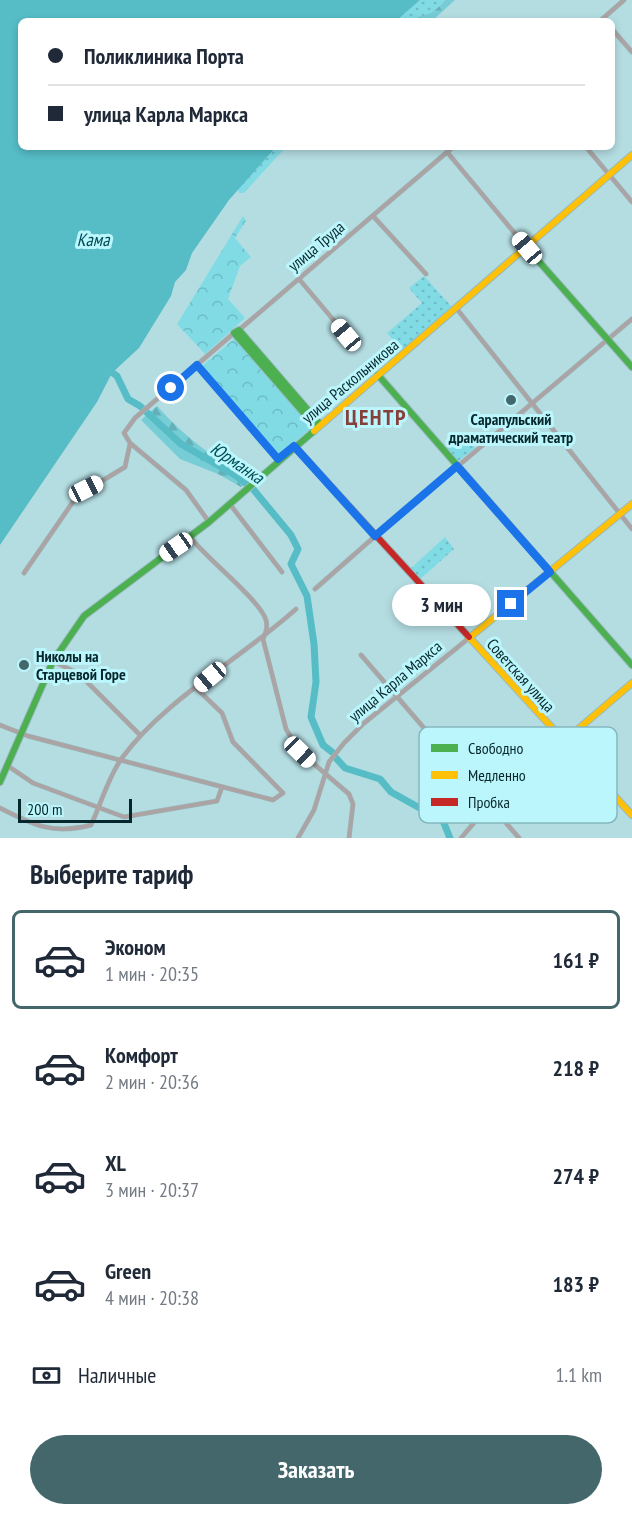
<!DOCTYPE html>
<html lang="ru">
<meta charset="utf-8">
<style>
:root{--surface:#fff;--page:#f6f6f7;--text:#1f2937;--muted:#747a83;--line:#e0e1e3;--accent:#43676b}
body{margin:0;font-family:"PT Sans Narrow",sans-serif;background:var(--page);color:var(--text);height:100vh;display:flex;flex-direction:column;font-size:22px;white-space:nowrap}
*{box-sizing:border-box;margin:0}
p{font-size:20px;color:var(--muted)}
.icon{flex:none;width:33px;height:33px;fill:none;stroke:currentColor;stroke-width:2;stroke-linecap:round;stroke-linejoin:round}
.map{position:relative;height:838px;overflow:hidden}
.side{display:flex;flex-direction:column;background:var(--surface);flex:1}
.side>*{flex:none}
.guide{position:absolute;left:18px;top:18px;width:597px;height:132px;border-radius:9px;box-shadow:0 3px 9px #0003;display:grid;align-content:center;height:132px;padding:0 30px;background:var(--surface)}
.scale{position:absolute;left:18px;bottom:15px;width:114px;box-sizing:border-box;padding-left:6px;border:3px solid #06272b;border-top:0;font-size:16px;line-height:21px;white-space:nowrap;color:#06272b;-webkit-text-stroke:4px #bcf6fd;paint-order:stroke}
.end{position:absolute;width:27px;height:27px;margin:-14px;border:8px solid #1a73e8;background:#fff;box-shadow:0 0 0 3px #fff}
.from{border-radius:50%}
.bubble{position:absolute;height:42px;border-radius:21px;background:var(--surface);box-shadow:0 3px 9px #0003;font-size:20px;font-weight:700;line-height:42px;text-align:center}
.car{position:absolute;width:18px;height:36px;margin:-18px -9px;border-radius:8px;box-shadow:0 0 4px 2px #0007;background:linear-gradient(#fff 24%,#345 0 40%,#fff 0 76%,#345 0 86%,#fff 0)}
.guide b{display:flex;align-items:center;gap:21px;height:57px;font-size:22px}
.guide b+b{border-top:2px solid var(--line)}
.guide i{width:15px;height:15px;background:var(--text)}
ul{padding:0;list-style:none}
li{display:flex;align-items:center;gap:18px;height:99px;margin:0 12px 9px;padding:0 18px;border:3px solid transparent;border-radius:9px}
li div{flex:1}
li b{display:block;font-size:22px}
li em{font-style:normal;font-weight:700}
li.active{border-color:var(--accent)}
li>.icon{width:54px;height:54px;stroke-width:1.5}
h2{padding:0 30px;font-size:27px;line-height:72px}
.pay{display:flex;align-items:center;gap:15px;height:66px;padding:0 30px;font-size:22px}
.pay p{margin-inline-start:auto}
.primary-button{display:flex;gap:12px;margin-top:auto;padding:12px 30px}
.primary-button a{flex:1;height:69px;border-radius:36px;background:var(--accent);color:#fff;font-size:24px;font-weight:700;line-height:69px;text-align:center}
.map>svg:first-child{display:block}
</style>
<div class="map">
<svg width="632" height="838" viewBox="0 0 632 838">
<defs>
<pattern id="grass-dots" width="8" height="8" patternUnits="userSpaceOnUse" patternTransform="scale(1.5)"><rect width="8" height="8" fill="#80dbe5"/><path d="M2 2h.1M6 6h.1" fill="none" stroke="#6dbcc5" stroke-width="1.8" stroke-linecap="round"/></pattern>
<pattern id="forest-firs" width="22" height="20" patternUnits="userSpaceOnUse" patternTransform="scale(1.5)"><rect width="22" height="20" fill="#76cdd6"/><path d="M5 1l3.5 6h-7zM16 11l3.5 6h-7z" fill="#65b0b8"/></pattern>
<pattern id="park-crowns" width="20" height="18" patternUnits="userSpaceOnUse" patternTransform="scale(1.5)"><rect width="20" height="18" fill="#80dbe5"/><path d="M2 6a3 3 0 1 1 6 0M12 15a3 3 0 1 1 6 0" fill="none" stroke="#6dbcc5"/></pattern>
</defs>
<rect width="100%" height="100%" fill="#b4dde2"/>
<g fill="url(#grass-dots)">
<path d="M420 0H445L429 16 418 17 414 21H396Z"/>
<path d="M276 147H286L244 193H239L238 189Z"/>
<path d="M424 276 452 307 403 351 387 333 422 303 409 288Z"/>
<path d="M463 432 475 448 457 462 444 449Z"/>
<path d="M445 537 454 549 419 580 410 569Z"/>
</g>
<g fill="url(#forest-firs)">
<path d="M445 0H455L432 21H414L418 17C432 14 435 11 445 0Z"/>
<path d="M157 406C184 436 215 461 253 477L241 487 218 474 180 459 141 420Z"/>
</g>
<g fill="url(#park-crowns)">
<path d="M243 216 246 221 235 238 251 257 240 266 228 299 245 318 205 354 177 324Z"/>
<path d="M235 338 312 427 279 456 202 366Z"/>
</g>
<path fill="#56bdc7" d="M0 0H420L396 21H21V147H276L229 200 192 253 186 270 175 282 171 296 139 348 112 373 97 402 0 545Z"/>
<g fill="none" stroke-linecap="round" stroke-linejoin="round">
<g stroke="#56bdc7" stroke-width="7">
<path d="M106 368 117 376 128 399 140 406 181 444 235 475 253 489 291 535 298 549 291 564 307 596 314 644 316 682 311 717 323 745 332 752"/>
<path d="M336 758 345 768 380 779 391 792 443 821 450 838"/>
</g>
<defs>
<g id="street">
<path d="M600 21 624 0"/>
<path d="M612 29 632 52"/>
<path d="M586 147 632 202"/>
<path d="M447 152 527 248"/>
<path d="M373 216 426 274"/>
<path d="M299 279 352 342"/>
<path d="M457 309 632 529"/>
<path d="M239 330 453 147"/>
<path d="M197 365 278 459"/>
<path d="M229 503 282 572"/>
<path d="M209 522 186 490 130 443 124 433 135 418 234 333"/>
<path d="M190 537C206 558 260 600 266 620 268 627 266 633 263 639L286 729 300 752 349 794 353 804 349 838"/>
<path d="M24 573 77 496 125 467 130 444"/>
<path d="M315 589 381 531 632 319"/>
<path d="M361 655 519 838"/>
<path d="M53 661 79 674 140 735"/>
<path d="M0 725 28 736 273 800 283 793 233 742 222 713 196 688"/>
<path d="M8 766 33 783 124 817 217 801 222 787"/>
<path d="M0 808C33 825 53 835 91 825 101 804 108 777 122 758 164 700 243 657 296 609"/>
<path d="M298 838 314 810 329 762 344 743 363 724 469 638"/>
<path d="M461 838 490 804"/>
</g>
<g id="fast">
<path d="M527 248 632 367"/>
<path d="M378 375 632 665"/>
<path d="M316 427 234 333 239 330 320 424"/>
<path d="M0 782 53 661 84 616 209 522 314 431"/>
</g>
<g id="slow">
<path d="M314 431 632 155"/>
<path d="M469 637 632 815"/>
<path d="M469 638 632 504"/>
<path d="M563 742 632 683"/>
</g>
<path id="jam" d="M294 446 469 637"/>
</defs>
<use href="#street" stroke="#98babe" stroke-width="5"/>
<use href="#fast" stroke="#98babe" stroke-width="8"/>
<use href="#slow" stroke="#98babe" stroke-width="8"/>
<use href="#jam" stroke="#98babe" stroke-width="8"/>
<use href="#street" stroke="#aca4a4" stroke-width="4"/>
<use href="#fast" stroke="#4caf50" stroke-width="6"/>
<use href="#slow" stroke="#ffc107" stroke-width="6"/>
<use href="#jam" stroke="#c62828" stroke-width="6"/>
</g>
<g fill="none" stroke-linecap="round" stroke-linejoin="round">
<path stroke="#1a73e8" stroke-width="8" d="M171 388 197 365 278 459 294 446 375 536 457 466 550 572 511 604"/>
</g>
<g fill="#43676b" stroke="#bcf6fd" stroke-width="2">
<circle cx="511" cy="400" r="6"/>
<circle cx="24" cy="665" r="6"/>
</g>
<g text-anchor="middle" stroke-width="6" stroke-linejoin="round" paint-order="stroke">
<g font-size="16" fill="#06272b" stroke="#bcf6fd">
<text transform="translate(316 246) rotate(-40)" y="6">улица Труда</text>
<text transform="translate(350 381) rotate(-40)" y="6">улица Раскольникова</text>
<text transform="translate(521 675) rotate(48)" y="6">Советская улица</text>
<text transform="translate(395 681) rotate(-40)" y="6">улица Карла Маркса</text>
</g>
<g font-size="16" font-weight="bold" fill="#06272b" stroke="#bcf6fd">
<text x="511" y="425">Сарапульский<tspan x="511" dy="18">драматический театр</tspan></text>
<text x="36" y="662" text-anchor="start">Николы на<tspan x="36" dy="18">Старцевой Горе</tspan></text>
</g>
<g font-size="18" font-style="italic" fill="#004e55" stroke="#bcf6fd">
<text x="93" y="246">Кама</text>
<text transform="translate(237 463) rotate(34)" y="6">Юрманка</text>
</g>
<g font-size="22" font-weight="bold" letter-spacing="1.5" fill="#873f3a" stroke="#bcf6fd">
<text x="376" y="425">ЦЕНТР</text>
</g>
</g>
<rect x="419" y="727" width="198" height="96" rx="9" fill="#bcf6fd" stroke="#85b8be" stroke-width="1.5"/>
<rect x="431" y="744" width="27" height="8" fill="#4caf50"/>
<rect x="431" y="771" width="27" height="8" fill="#ffc107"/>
<rect x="431" y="798" width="27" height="8" fill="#c62828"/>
<g font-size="16" fill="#06272b">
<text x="468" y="754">Свободно</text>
<text x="468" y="781">Медленно</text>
<text x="468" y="808">Пробка</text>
</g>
</svg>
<div class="scale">200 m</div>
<i class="end from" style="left:171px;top:388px"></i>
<i class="end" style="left:511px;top:604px"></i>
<div class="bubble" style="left:392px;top:584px;width:99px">3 мин</div>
<i class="car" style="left:527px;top:248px;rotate:320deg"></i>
<i class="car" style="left:346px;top:335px;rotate:320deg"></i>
<i class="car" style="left:86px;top:489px;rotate:63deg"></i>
<i class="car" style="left:176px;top:547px;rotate:235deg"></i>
<i class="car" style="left:210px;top:677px;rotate:230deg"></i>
<i class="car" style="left:300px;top:752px;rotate:134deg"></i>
<div class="guide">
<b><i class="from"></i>Поликлиника Порта</b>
<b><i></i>улица Карла Маркса</b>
</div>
</div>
<section class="side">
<h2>Выберите тариф</h2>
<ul>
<li class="active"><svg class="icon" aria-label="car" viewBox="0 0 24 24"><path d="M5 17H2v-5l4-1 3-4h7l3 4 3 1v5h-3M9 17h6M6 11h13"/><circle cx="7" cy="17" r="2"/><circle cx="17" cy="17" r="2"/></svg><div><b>Эконом</b><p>1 мин · 20:35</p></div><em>161 ₽</em></li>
<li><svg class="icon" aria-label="car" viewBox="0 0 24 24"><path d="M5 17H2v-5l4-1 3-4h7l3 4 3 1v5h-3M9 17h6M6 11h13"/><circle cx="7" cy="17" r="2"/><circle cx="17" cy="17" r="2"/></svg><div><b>Комфорт</b><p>2 мин · 20:36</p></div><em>218 ₽</em></li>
<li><svg class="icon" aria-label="car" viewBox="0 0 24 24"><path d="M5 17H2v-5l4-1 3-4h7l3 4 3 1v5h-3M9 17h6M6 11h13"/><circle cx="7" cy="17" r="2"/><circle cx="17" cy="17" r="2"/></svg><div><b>XL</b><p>3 мин · 20:37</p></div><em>274 ₽</em></li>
<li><svg class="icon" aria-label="car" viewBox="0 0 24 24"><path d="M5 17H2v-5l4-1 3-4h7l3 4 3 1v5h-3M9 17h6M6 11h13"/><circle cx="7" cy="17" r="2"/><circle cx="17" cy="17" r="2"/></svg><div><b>Green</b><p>4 мин · 20:38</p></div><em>183 ₽</em></li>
</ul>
<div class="pay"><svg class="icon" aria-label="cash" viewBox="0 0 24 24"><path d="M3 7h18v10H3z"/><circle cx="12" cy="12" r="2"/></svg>Наличные<p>1.1 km</p></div>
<div class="primary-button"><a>Заказать</a></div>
</section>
